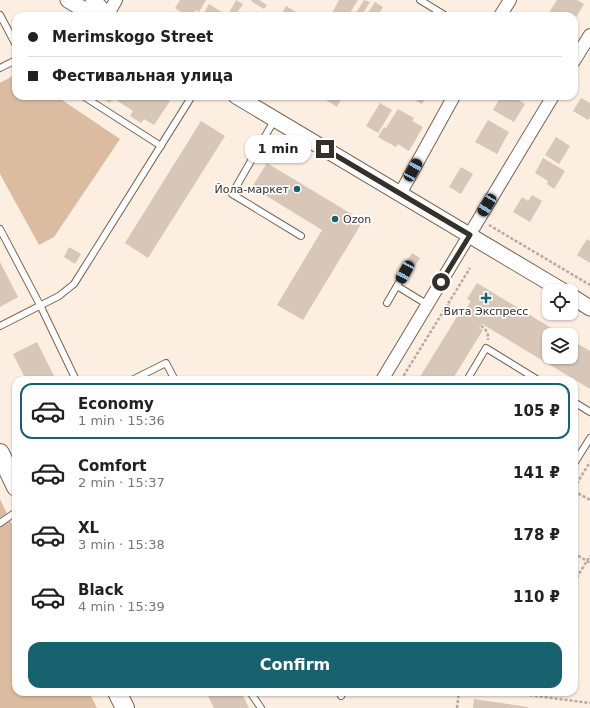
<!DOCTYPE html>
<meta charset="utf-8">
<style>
:root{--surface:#fff;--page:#f2f2f2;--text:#222;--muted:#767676;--line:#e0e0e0;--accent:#18626f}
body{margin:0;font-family:"DejaVu Sans",sans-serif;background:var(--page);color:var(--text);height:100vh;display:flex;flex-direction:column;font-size:15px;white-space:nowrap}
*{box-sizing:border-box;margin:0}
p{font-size:13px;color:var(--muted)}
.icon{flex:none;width:22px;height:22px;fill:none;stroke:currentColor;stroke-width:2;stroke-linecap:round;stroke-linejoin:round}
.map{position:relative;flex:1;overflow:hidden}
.drawer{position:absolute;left:12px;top:376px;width:566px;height:320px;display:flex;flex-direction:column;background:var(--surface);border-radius:12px;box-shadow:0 1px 3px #0004}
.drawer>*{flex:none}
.hud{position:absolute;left:12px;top:12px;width:566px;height:88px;border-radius:12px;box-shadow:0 1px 3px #0004;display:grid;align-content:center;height:88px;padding:0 16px;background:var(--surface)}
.controls{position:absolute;left:542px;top:284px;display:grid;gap:8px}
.controls a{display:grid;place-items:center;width:36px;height:36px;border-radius:8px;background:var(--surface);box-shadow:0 1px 3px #0004;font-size:20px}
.end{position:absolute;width:18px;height:18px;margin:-9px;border:5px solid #36302a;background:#fff;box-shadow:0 0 0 2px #fff}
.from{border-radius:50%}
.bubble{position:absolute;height:28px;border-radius:12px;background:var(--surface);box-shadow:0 1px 3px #0004;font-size:13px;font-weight:800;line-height:28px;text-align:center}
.car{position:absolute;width:12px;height:24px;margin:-12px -6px;border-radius:5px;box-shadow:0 0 3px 1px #0007;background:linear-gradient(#222 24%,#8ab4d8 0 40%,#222 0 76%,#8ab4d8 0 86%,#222 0)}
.hud b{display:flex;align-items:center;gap:14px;height:38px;font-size:15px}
.hud b+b{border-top:1px solid var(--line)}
.hud i{width:10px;height:10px;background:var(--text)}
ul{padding:7px 0 0;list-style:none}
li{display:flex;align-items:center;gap:12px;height:56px;margin:0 8px 6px;padding:0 8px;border:2px solid transparent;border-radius:12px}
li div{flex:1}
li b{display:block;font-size:15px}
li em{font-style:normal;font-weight:800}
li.current{border-color:var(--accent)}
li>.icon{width:36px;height:36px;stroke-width:1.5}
.cta{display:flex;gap:8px;margin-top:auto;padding:8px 16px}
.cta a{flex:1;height:46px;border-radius:12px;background:var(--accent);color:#fff;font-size:16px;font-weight:800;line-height:46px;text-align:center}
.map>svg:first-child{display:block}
</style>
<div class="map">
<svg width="590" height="708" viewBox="0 0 590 708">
<rect width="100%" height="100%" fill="#fdeee2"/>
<g fill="#dcbca1">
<path d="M16 74V96H56L120 139 54 237 39 245 0 174V83Z"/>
<path d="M0 499 16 533V692H89L97 708H0Z"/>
</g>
<g fill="#d8c7b8">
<path d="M180 0H206L199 12 196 10 192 16H187L175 8Z"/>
<path d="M236 0 243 4 235 16H234L229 13Z"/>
<path d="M252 0H259L267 5 264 9 251 1Z"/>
<path d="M339 0H358L348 16H337L332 13Z"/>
<path d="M364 0 370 2 361 16H354Z"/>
<path d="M557 0H577L584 4 574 21V16H552L548 14Z"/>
<path d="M375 2 383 7 378 16H366Z"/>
<path d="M209 4 228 16H202Z"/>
<path d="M286 6 303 16H291L283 11Z"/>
<path d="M99 96H162L170 101 154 125 144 119 141 123 130 116 133 111 113 98 110 103Z"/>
<path d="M329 96H343L337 107 326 100Z"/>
<path d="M413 96H420L425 99 422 104 412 98Z"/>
<path d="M501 96H512L525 104 514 122 493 110Z"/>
<path d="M581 98 590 103V117L588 120 573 111Z"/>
<path d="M380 103 392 110 378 133 366 126Z"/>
<path d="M398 109 414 118 412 121 423 127 409 151 398 144 396 147 378 137 384 127 386 128Z"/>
<path d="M488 120 509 132 497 154 475 142Z"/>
<path d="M201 121 225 136 148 258 125 243Z"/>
<path d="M556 137 570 146 559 164 545 155Z"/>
<path d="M543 158 565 171 554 189 547 184 548 181 535 173Z"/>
<path d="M267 163 363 221 303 320 277 305 322 230 252 187Z"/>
<path d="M461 167 473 174 461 194 449 187Z"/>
<path d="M532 195 542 201 530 222 513 212 522 197 528 201Z"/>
<path d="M587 239 590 241V263L577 255Z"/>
<path d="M69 247 81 254 75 264 64 257Z"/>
<path d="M412 253 420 258 413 269 405 264Z"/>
<path d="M0 262 18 297 0 307Z"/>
<path d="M477 283 563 335H549V357H571V340L590 351V389L482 324 479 328 483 330 452 380H418L458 315 461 317 462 315 471 301 467 299Z"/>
<path d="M37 342 56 380H26L13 354Z"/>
<path d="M206 692H241L249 708H214Z"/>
<path d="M474 699 528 707V708H473Z"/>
</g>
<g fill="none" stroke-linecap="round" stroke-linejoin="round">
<defs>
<g id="service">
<path d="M420 0 446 16"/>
<path d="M0 15 16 45"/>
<path d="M0 68 16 60"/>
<path d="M83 96 161 146"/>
<path d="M275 119 232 194 301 236"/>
<path d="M0 229 40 305 76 380"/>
<path d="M397 286 428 305"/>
<path d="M387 303 405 272"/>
<path d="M0 326 59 296 74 284 192 96"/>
<path d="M132 380 166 363 175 380"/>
<path d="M467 380 486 348 538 380"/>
<path d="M574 402 590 412"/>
<path d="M574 464 590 438"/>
<path d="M0 523 16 512"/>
<path d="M250 692 261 708"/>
<path d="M339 692 341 696"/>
</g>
<g id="minor">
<path d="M107 16 116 0"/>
<path d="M500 16 510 0"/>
<path d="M574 61 590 35"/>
<path d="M400 194 454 96"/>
<path d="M382 380 553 96"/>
</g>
<g id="tertiary">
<path d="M68 0 88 12 107 16"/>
<path d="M93 0 108 16"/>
<path d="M236 96 563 291"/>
<path d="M571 296 590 308"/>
</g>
<g id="primary">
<path d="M0 453 16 487"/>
<path d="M117 692 125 708"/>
</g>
</defs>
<use href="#service" stroke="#756659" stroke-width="8"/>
<use href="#minor" stroke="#756659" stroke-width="14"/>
<use href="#tertiary" stroke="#756659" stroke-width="17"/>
<use href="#primary" stroke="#756659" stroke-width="20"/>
<g stroke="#b6aaa0" stroke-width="2.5" stroke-dasharray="3 2" stroke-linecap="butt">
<path d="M489 225 590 285"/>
<path d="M447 305 462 315"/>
<path d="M481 326C486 329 489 334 488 340"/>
<path d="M401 380 470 268"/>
<path d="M574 488 590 462"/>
<path d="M574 491 590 500"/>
<path d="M574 553 590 563"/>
<path d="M574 582 590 556"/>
<path d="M505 692 590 703"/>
<path d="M457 708 459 692"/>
</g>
<use href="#service" stroke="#fff" stroke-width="6"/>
<use href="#minor" stroke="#fff" stroke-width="12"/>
<use href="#tertiary" stroke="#fff" stroke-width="15"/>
<use href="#primary" stroke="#fff" stroke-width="18"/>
</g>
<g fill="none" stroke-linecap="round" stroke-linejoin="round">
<path stroke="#36302a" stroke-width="5" d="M325 149 470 235 441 282"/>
</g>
<g fill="#18626f" stroke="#fff" stroke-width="1.5">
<circle cx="297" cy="189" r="4"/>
<circle cx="335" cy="219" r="4"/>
<path d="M484 292h4v4h4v4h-4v4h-4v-4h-4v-4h4z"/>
</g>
<g text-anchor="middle" stroke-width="3.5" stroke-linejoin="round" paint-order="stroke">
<g font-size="11" fill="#36302a" stroke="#fff" text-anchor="end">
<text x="289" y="193">Йола-маркет</text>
<text x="343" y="223" text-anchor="start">Ozon</text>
<text x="486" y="315" text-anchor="middle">Вита Экспресс</text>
</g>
</g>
</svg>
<div class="controls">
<a><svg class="icon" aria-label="locate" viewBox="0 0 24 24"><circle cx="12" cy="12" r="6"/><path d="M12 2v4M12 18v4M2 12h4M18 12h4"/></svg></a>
<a><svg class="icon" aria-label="layers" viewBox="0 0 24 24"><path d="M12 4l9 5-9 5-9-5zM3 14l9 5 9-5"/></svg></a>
</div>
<i class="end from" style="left:441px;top:282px"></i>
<i class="end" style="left:325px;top:149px"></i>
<div class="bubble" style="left:245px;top:135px;width:66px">1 min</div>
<i class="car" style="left:413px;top:170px;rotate:29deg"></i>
<i class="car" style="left:487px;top:205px;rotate:211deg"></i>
<i class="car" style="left:405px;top:272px;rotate:209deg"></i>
<div class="hud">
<b><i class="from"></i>Merimskogo Street</b>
<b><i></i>Фестивальная улица</b>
</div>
<section class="drawer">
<ul>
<li class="current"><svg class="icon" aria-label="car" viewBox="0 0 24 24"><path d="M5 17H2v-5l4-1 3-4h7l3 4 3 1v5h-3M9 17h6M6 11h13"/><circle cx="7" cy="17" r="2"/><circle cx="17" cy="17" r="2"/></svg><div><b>Economy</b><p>1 min · 15:36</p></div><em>105 ₽</em></li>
<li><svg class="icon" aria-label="car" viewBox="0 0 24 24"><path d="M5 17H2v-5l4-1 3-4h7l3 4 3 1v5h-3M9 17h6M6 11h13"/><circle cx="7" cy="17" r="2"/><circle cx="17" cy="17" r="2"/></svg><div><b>Comfort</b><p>2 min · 15:37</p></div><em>141 ₽</em></li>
<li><svg class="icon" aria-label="car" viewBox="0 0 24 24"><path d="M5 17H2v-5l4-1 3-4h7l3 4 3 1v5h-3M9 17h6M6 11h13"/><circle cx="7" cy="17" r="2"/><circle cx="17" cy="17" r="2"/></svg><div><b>XL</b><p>3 min · 15:38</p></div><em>178 ₽</em></li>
<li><svg class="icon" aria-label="car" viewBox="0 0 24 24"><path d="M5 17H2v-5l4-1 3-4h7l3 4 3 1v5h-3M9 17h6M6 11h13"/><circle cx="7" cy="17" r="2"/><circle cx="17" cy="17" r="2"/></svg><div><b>Black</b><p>4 min · 15:39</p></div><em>110 ₽</em></li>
</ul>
<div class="cta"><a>Confirm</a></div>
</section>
</div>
